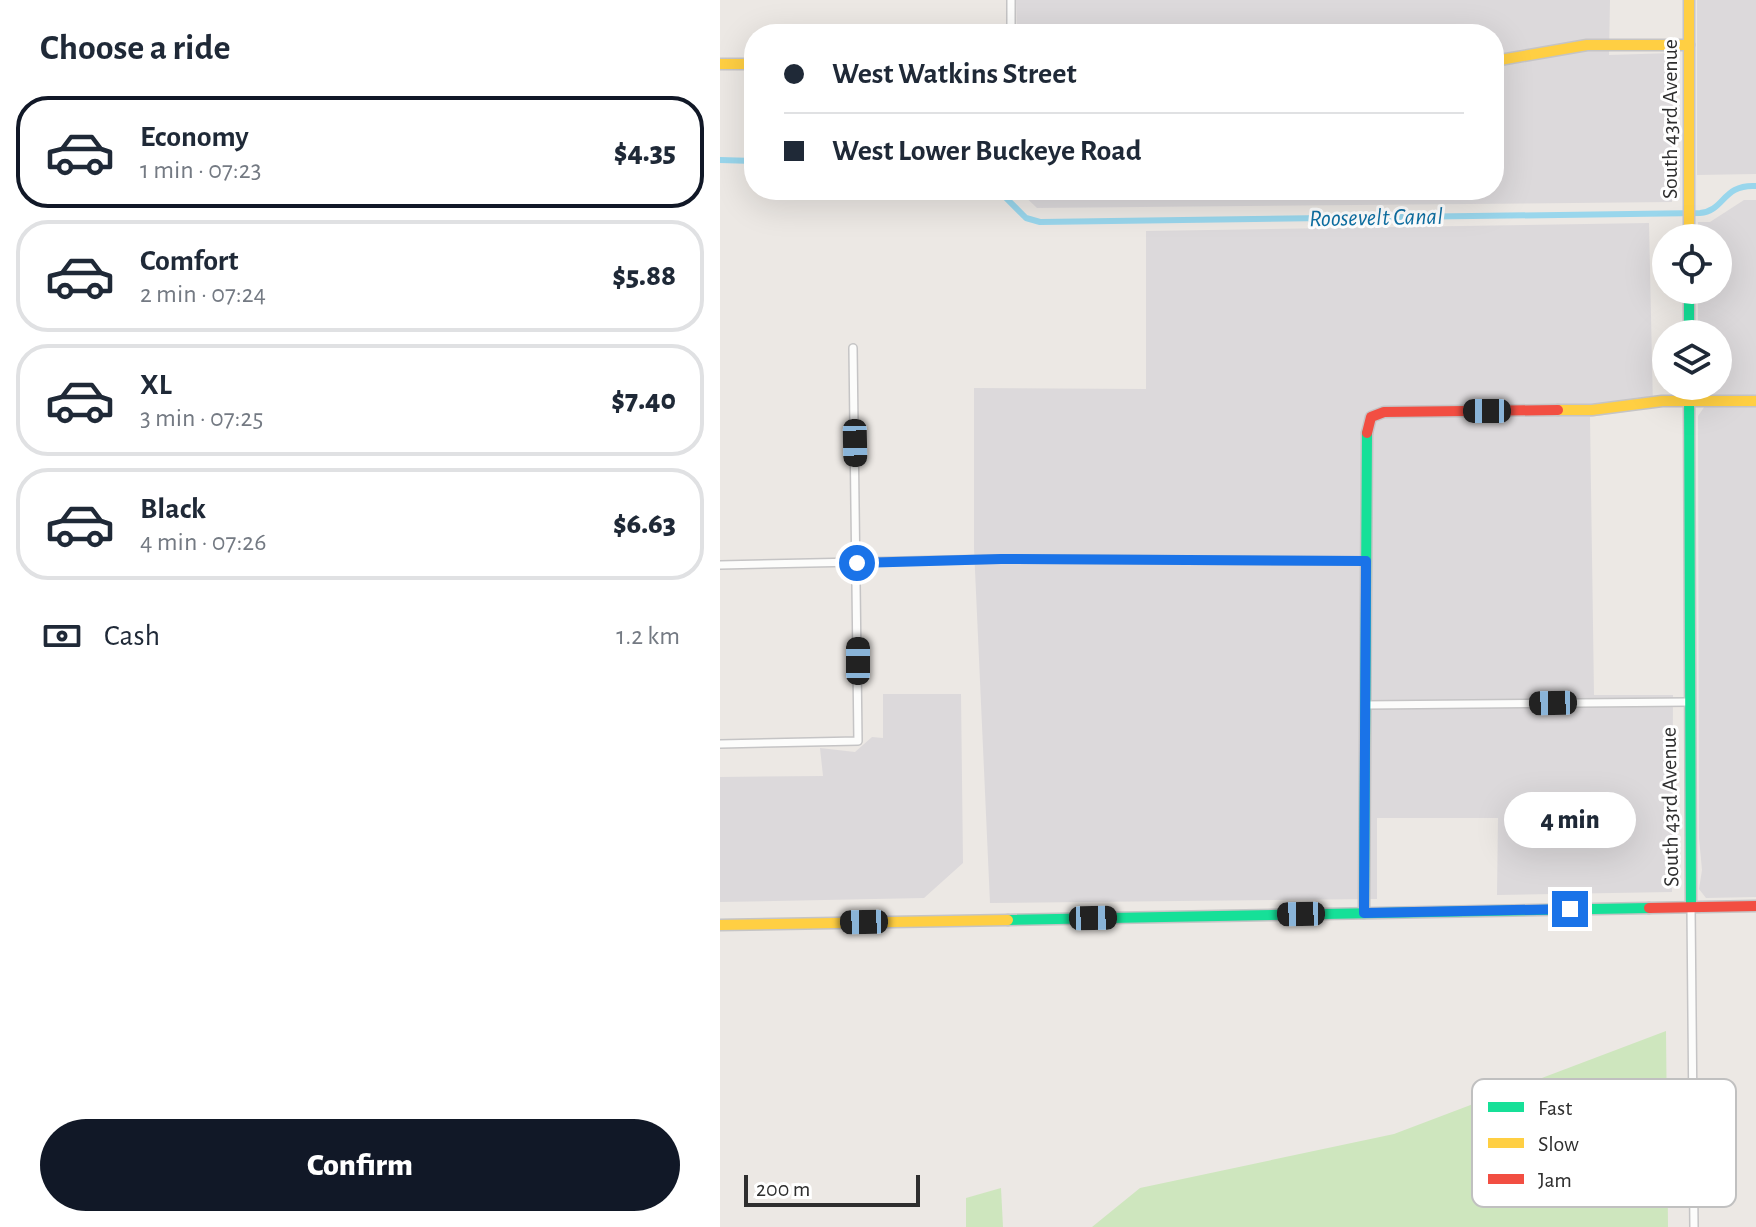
<!DOCTYPE html>
<meta charset="utf-8">
<style>
:root{--surface:#fff;--page:#f2f2f3;--text:#1f2937;--muted:#747a83;--line:#e0e1e3;--accent:#111827}
body{margin:0;font-family:"Alegreya Sans",sans-serif;background:var(--page);color:var(--text);height:100vh;display:flex;flex-direction:column;font-size:30px;white-space:nowrap}
*{box-sizing:border-box;margin:0}
p{font-size:26px;color:var(--muted)}
.icon{flex:none;width:44px;height:44px;fill:none;stroke:currentColor;stroke-width:2;stroke-linecap:round;stroke-linejoin:round}
.map{position:relative;flex:1;overflow:hidden}
.details{display:flex;flex-direction:column;background:var(--surface);width:720px}
.details>*{flex:none}
.hud{position:absolute;left:24px;top:24px;width:760px;height:176px;border-radius:32px;box-shadow:0 8px 32px #0002;display:grid;align-content:center;height:176px;padding:0 40px;background:var(--surface)}
.fabs{position:absolute;left:932px;top:224px;display:grid;gap:16px}
.fabs a{display:grid;place-items:center;width:80px;height:80px;border-radius:50%;background:var(--surface);box-shadow:0 8px 32px #0002;font-size:40px}
.scale{position:absolute;left:24px;bottom:20px;width:176px;box-sizing:border-box;padding-left:8px;border:4px solid #2e2e2e;border-top:0;font-size:22px;line-height:28px;white-space:nowrap;color:#2e2e2e;-webkit-text-stroke:6px #fff;paint-order:stroke}
.end{position:absolute;width:36px;height:36px;margin:-18px;border:10px solid #1a73e8;background:#fff;box-shadow:0 0 0 4px #fff}
.from{border-radius:50%}
.bubble{position:absolute;height:56px;border-radius:28px;background:var(--surface);box-shadow:0 8px 32px #0002;font-size:26px;font-weight:800;line-height:56px;text-align:center}
.car{position:absolute;width:24px;height:48px;margin:-24px -12px;border-radius:10px;box-shadow:0 0 6px 2px #0007;background:linear-gradient(#222 24%,#8ab4d8 0 40%,#222 0 76%,#8ab4d8 0 86%,#222 0)}
.hud b{display:flex;align-items:center;gap:28px;height:76px;font-size:30px}
.hud b+b{border-top:2px solid var(--line)}
.hud i{width:20px;height:20px;background:var(--text)}
ul{padding:0;list-style:none}
li{display:flex;align-items:center;gap:24px;height:112px;margin:0 16px 12px;padding:0 24px;border:4px solid var(--line);border-radius:32px}
li div{flex:1}
li b{display:block;font-size:30px}
li em{font-style:normal;font-weight:800}
li.current{border-color:var(--accent)}
li>.icon{width:72px;height:72px;stroke-width:1.5}
h2{padding:0 40px;font-size:36px;line-height:96px}
.pay{display:flex;align-items:center;gap:20px;height:88px;padding:0 40px;font-size:30px}
.pay p{margin-inline-start:auto}
.action{display:flex;gap:16px;margin-top:auto;padding:16px 40px}
.action a{flex:1;height:92px;border-radius:48px;background:var(--accent);color:#fff;font-size:32px;font-weight:800;line-height:92px;text-align:center}
main{display:flex;flex:1;min-height:0}
.map>svg:first-child{display:block}
</style>
<main>
<section class="details">
<h2>Choose a ride</h2>
<ul>
<li class="current"><svg class="icon" aria-label="car" viewBox="0 0 24 24"><path d="M5 17H2v-5l4-1 3-4h7l3 4 3 1v5h-3M9 17h6M6 11h13"/><circle cx="7" cy="17" r="2"/><circle cx="17" cy="17" r="2"/></svg><div><b>Economy</b><p>1 min · 07:23</p></div><em>$4.35</em></li>
<li><svg class="icon" aria-label="car" viewBox="0 0 24 24"><path d="M5 17H2v-5l4-1 3-4h7l3 4 3 1v5h-3M9 17h6M6 11h13"/><circle cx="7" cy="17" r="2"/><circle cx="17" cy="17" r="2"/></svg><div><b>Comfort</b><p>2 min · 07:24</p></div><em>$5.88</em></li>
<li><svg class="icon" aria-label="car" viewBox="0 0 24 24"><path d="M5 17H2v-5l4-1 3-4h7l3 4 3 1v5h-3M9 17h6M6 11h13"/><circle cx="7" cy="17" r="2"/><circle cx="17" cy="17" r="2"/></svg><div><b>XL</b><p>3 min · 07:25</p></div><em>$7.40</em></li>
<li><svg class="icon" aria-label="car" viewBox="0 0 24 24"><path d="M5 17H2v-5l4-1 3-4h7l3 4 3 1v5h-3M9 17h6M6 11h13"/><circle cx="7" cy="17" r="2"/><circle cx="17" cy="17" r="2"/></svg><div><b>Black</b><p>4 min · 07:26</p></div><em>$6.63</em></li>
</ul>
<div class="pay"><svg class="icon" aria-label="cash" viewBox="0 0 24 24"><path d="M3 7h18v10H3z"/><circle cx="12" cy="12" r="2"/></svg>Cash<p>1.2 km</p></div>
<div class="action"><a>Confirm</a></div>
</section>
<div class="map">
<svg width="1036" height="1227" viewBox="0 0 1036 1227">
<rect width="100%" height="100%" fill="#ece8e4"/>
<g fill="#dcd9db">
<path d="M296 0H890L889 55 953 53 952 202 317 208 298 190H774V34H297Z"/>
<path d="M977 0H1036V174L977 175Z"/>
<path d="M1024 200H1036V395H985L978 386H998V334H978V290H998V238H978V222H990Z"/>
<path d="M929 223 933 408 870 417 874 695H953L952 892 777 895 778 818H657V899L270 903 254 548V388L426 389V231Z"/>
<path d="M985 406H1036V897L986 898 979 889 982 870 979 838 978 416Z"/>
<path d="M163 694H241L243 863 204 898 0 902V777L103 776 100 748 135 752 152 737 163 738Z"/>
</g>
<g fill="#cee6be">
<path d="M946 1031 948 1227H372L420 1188 674 1134Z"/>
<path d="M281 1188 283 1227H246V1198Z"/>
</g>
<g fill="none" stroke-linecap="round" stroke-linejoin="round">
<g stroke="#99d6ec" stroke-width="6">
<path d="M0 160 34 161"/>
<path d="M278 190 306 218 320 222 980 213C1005 211 1002 184 1036 186"/>
</g>
<defs>
<g id="street">
<path d="M291 0V34"/>
<path d="M0 565 281 559 646 561"/>
<path d="M645 705 969 702"/>
<path d="M0 744 138 741 133 348"/>
<path d="M971 907 974 1227"/>
</g>
<g id="fast">
<path d="M969 290V334"/>
<path d="M969 386 971 907"/>
<path d="M644 913 647 433"/>
<path d="M288 920 929 908"/>
</g>
<g id="slow">
<path d="M969 0V238"/>
<path d="M774 61 867 45H969"/>
<path d="M0 64H34"/>
<path d="M838 410H872L942 401H1036"/>
<path d="M0 925 288 920"/>
</g>
<g id="jam">
<path d="M647 433 651 417 664 412 838 410"/>
<path d="M929 908 1036 906"/>
</g>
</defs>
<use href="#street" stroke="#c5c4c5" stroke-width="10"/>
<use href="#fast" stroke="#c5c4c5" stroke-width="13"/>
<use href="#slow" stroke="#c5c4c5" stroke-width="13"/>
<use href="#jam" stroke="#c5c4c5" stroke-width="13"/>
<use href="#street" stroke="#fcfcfb" stroke-width="7"/>
<use href="#fast" stroke="#16e098" stroke-width="10"/>
<use href="#slow" stroke="#ffcf43" stroke-width="10"/>
<use href="#jam" stroke="#f24e42" stroke-width="10"/>
</g>
<g fill="none" stroke-linecap="round" stroke-linejoin="round">
<path stroke="#1a73e8" stroke-width="10" d="M137 563 281 559 646 561 644 913 850 909"/>
</g>
<g text-anchor="middle" stroke-width="6" stroke-linejoin="round" paint-order="stroke">
<g font-size="22" fill="#2e2e2e" stroke="#fff">
<text transform="translate(949 119) rotate(-90)" y="8">South 43rd Avenue</text>
<text transform="translate(949 807) rotate(-91)" y="8">South 43rd Avenue</text>
</g>
<g font-size="24" font-style="italic" fill="#0d6fa3" stroke="#fff">
<text transform="translate(656 217) rotate(-1)" y="8">Roosevelt Canal</text>
</g>
</g>
<rect x="752" y="1079" width="264" height="128" rx="12" fill="#fff" stroke="#c0c0c0" stroke-width="2"/>
<rect x="768" y="1102" width="36" height="10" fill="#16e098"/>
<rect x="768" y="1138" width="36" height="10" fill="#ffcf43"/>
<rect x="768" y="1174" width="36" height="10" fill="#f24e42"/>
<g font-size="22" fill="#2e2e2e">
<text x="818" y="1115">Fast</text>
<text x="818" y="1151">Slow</text>
<text x="818" y="1187">Jam</text>
</g>
</svg>
<div class="fabs">
<a><svg class="icon" aria-label="locate" viewBox="0 0 24 24"><circle cx="12" cy="12" r="6"/><path d="M12 2v4M12 18v4M2 12h4M18 12h4"/></svg></a>
<a><svg class="icon" aria-label="layers" viewBox="0 0 24 24"><path d="M12 4l9 5-9 5-9-5zM3 14l9 5 9-5"/></svg></a>
</div>
<div class="scale">200 m</div>
<i class="end from" style="left:137px;top:563px"></i>
<i class="end" style="left:850px;top:909px"></i>
<div class="bubble" style="left:784px;top:792px;width:132px">4 min</div>
<i class="car" style="left:767px;top:411px;rotate:270deg"></i>
<i class="car" style="left:135px;top:443px;rotate:179deg"></i>
<i class="car" style="left:138px;top:661px;rotate:0deg"></i>
<i class="car" style="left:833px;top:703px;rotate:269deg"></i>
<i class="car" style="left:581px;top:914px;rotate:269deg"></i>
<i class="car" style="left:373px;top:918px;rotate:89deg"></i>
<i class="car" style="left:144px;top:922px;rotate:269deg"></i>
<div class="hud">
<b><i class="from"></i>West Watkins Street</b>
<b><i></i>West Lower Buckeye Road</b>
</div>
</div>
</main>
